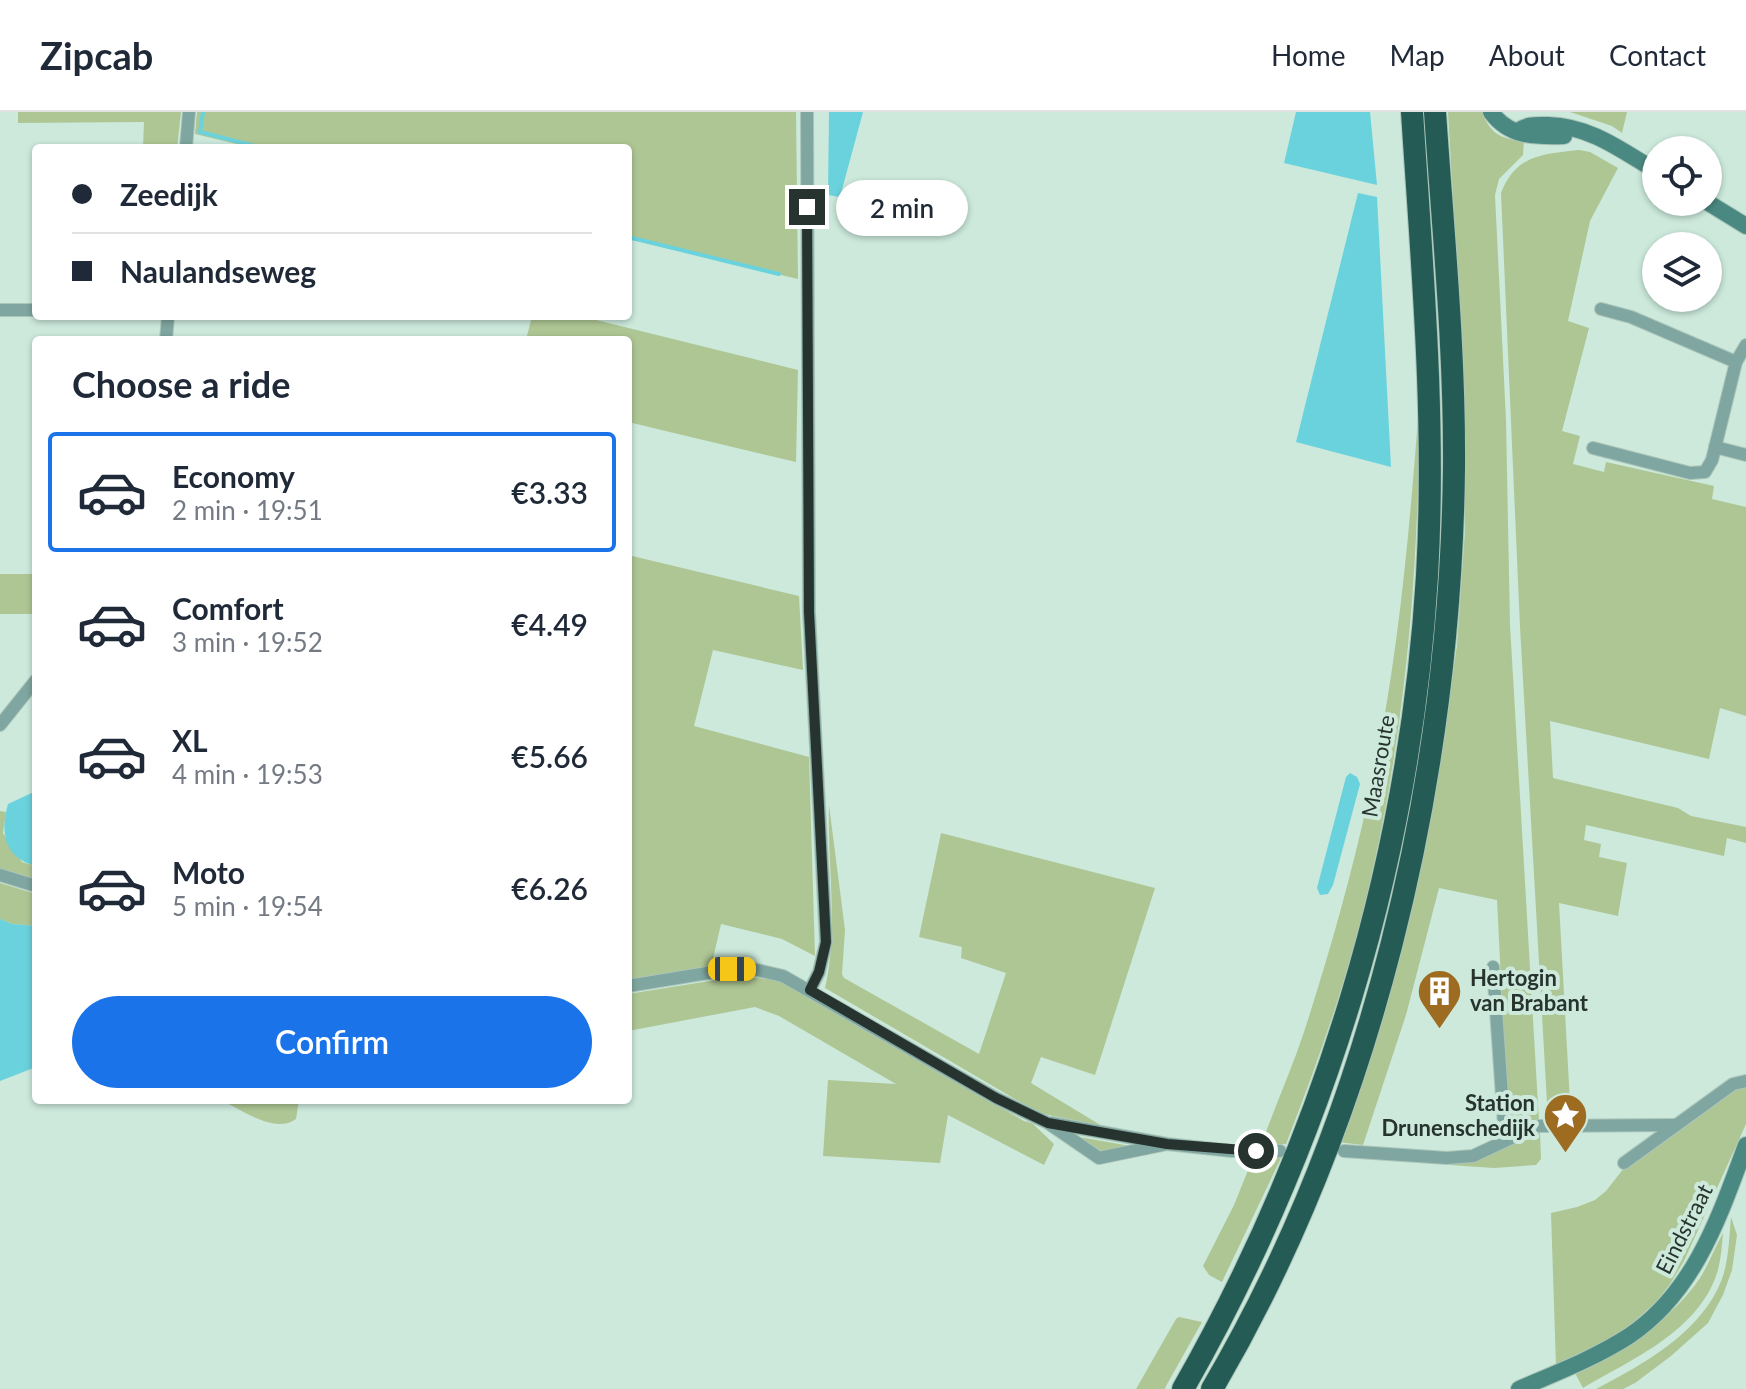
<!DOCTYPE html>
<meta charset="utf-8">
<style>
:root{--surface:#fff;--page:#f2f2f3;--text:#1f2937;--muted:#747a83;--line:#e0e1e3;--accent:#1a73e8}
body{margin:0;font-family:Lato,sans-serif;background:var(--page);color:var(--text);height:100vh;display:flex;flex-direction:column;font-size:30px;white-space:nowrap}
*{box-sizing:border-box;margin:0}
p{font-size:26px;color:var(--muted)}
.icon{flex:none;width:44px;height:44px;fill:none;stroke:currentColor;stroke-width:2;stroke-linecap:round;stroke-linejoin:round}
.map{position:relative;flex:1;overflow:hidden}
.details{position:absolute;left:32px;top:224px;width:600px;height:768px;display:flex;flex-direction:column;background:var(--surface);border-radius:8px;box-shadow:0 2px 6px #0004}
.details>*{flex:none}
.top-card{position:absolute;left:32px;top:32px;width:600px;height:176px;border-radius:8px;box-shadow:0 2px 6px #0004;display:grid;align-content:center;height:176px;padding:0 40px;background:var(--surface)}
.fabs{position:absolute;left:1642px;top:24px;display:grid;gap:16px}
.fabs a{display:grid;place-items:center;width:80px;height:80px;border-radius:50%;background:var(--surface);box-shadow:0 2px 6px #0004;font-size:40px}
.end{position:absolute;width:36px;height:36px;margin:-18px;border:10px solid #27332e;background:#fff;box-shadow:0 0 0 4px #fff}
.from{border-radius:50%}
.bubble{position:absolute;height:56px;border-radius:28px;background:var(--surface);box-shadow:0 2px 6px #0004;font-size:26px;font-weight:600;line-height:56px;text-align:center}
.car{position:absolute;width:24px;height:48px;margin:-24px -12px;border-radius:10px;box-shadow:0 0 6px 2px #0007;background:linear-gradient(#f5c518 24%,#345 0 40%,#f5c518 0 76%,#345 0 86%,#f5c518 0)}
.top-card b{display:flex;align-items:center;gap:28px;height:76px;font-size:30px}
.top-card b+b{border-top:2px solid var(--line)}
.top-card i{width:20px;height:20px;background:var(--text)}
ul{padding:0;list-style:none}
li{display:flex;align-items:center;gap:24px;height:120px;margin:0 16px 12px;padding:0 24px;border:4px solid transparent;border-radius:8px}
li div{flex:1}
li b{display:block;font-size:30px}
li em{font-style:normal;font-weight:600}
li.current{border-color:var(--accent)}
li>.icon{width:72px;height:72px;stroke-width:1.5}
h2{padding:0 40px;font-size:36px;line-height:96px}
.button{display:flex;gap:16px;margin-top:auto;padding:16px 40px}
.button a{flex:1;height:92px;border-radius:48px;background:var(--accent);color:#fff;font-size:32px;font-weight:600;line-height:92px;text-align:center}
header{display:flex;align-items:center;gap:48px;box-sizing:border-box;height:112px;padding:0 40px;background:var(--surface);border-bottom:2px solid var(--line)}
header strong{font-size:38px}
nav{display:flex;gap:44px;margin-inline-start:auto;font-size:28px}
.map>svg:first-child{display:block}
</style>
<header>
<strong>Zipcab</strong>
<nav><a>Home</a><a>Map</a><a>About</a><a>Contact</a></nav>
</header>
<div class="map">
<svg width="1746" height="1277" viewBox="0 0 1746 1277">
<rect width="100%" height="100%" fill="#cce9dc"/>
<g fill="#aec694">
<path d="M18 0H181L177 36H143L144 10 18 11Z"/>
<path d="M197 0H796L798 167 628 127V36H253L195 22Z"/>
<path d="M1448 0H1483C1488 21 1504 29 1524 28L1523 43 1499 67 1495 83 1506 308 1510 513 1539 1010 1518 1014 1508 1008 1497 788 1439 776 1406 903 1363 1033 1338 1030 1390 880 1416 778 1438 662 1457 533 1465 418V295Z"/>
<path d="M1570 0H1627L1622 21 1612 14Z"/>
<path d="M1579 38 1590 40 1618 56 1590 109 1568 209 1589 216 1562 319 1580 324 1573 352 1604 360 1606 350 1714 374 1712 387 1746 395V604L1720 596 1709 647 1550 609 1553 666 1678 696 1691 704 1746 715V731L1727 726 1724 744 1586 713 1584 728 1601 732 1599 745 1627 751 1618 804 1559 791 1571 1009H1548L1520 515 1501 81C1516 42 1544 42 1579 38Z"/>
<path d="M532 204H580L798 258 796 350 628 310V228H526Z"/>
<path d="M1418 307C1420 358 1417 409 1414 459 1407 572 1391 685 1364 796 1344 876 1316 955 1286 1032L1261 1034C1274 996 1291 959 1304 920 1328 846 1350 769 1367 692 1396 566 1408 436 1418 307Z"/>
<path d="M628 443 799 484 803 558 713 538 694 614 809 645 815 844 782 827 721 812 711 855 628 868Z"/>
<rect x="0" y="462" width="36" height="40"/>
<path d="M829 693 845 818 842 862 844 866 979 942 1006 861 961 846 962 835 919 825 941 721 1155 776 1095 963 1041 945 1031 971 1102 1014 1039 1001 825 876C839 817 827 753 829 693Z"/>
<path d="M0 699 6 700 3 721 22 750 36 754V768L0 757Z"/>
<path d="M0 771 36 782V814L12 812 0 807Z"/>
<path d="M741 864 784 869 1024 1009 1032 1011 1054 1032 1044 1053 948 1003 940 1051 823 1044 828 968 896 972 779 904 755 895 628 919V882Z"/>
<path d="M1734 975H1746V1012L1684 1149 1670 1172 1656 1190 1619 1223 1556 1254 1551 1101 1577 1095 1595 1088 1606 1079 1624 1056Z"/>
<path d="M220 988H299L296 1007C274 1023 242 997 220 988Z"/>
<path d="M1540 1020 1541 1047 1536 1053 1494 1056 1450 1053Z"/>
<path d="M1068 1023 1136 1035 1103 1041Z"/>
<path d="M1253 1046H1281L1222 1170 1209 1163 1203 1154 1234 1093Z"/>
<path d="M1731 1105 1737 1123 1732 1158 1723 1183 1708 1211 1671 1244 1635 1271 1623 1277H1596C1644 1252 1702 1220 1722 1167 1729 1147 1729 1126 1731 1105Z"/>
<path d="M1723 1121C1722 1133 1721 1146 1718 1158 1700 1219 1632 1247 1583 1276L1575 1261C1621 1243 1672 1207 1700 1166 1709 1152 1715 1135 1723 1121Z"/>
<path d="M1179 1205 1202 1210 1166 1274 1165 1277H1136L1176 1207Z"/>
</g>
<g fill="#6ad2dc">
<path d="M829 0H863L840 85 828 83Z"/>
<path d="M1296 0H1370L1377 73 1284 51Z"/>
<path d="M1358 81 1377 85 1391 355 1296 330Z"/>
<path d="M1350 661 1357 665 1360 672 1333 773 1328 782 1320 783 1317 776 1346 665Z"/>
<path d="M36 679V754C4 746 0 721 8 692Z"/>
<path d="M0 807 12 812 36 814V955L0 969Z"/>
</g>
<g fill="none" stroke-linecap="round" stroke-linejoin="round">
<g stroke="#6ad2dc" stroke-width="4">
<path d="M203 0 200 20 263 36"/>
<path d="M628 125 779 162"/>
</g>
<defs>
<g id="street">
<path d="M807 0 809 500 826 830 819 860 810 878"/>
<path d="M186 36 189 0"/>
<path d="M1601 197 1631 205 1736 250"/>
<path d="M0 198H36"/>
<path d="M166 228 168 204"/>
<path d="M1715 335 1746 343"/>
<path d="M1593 336 1690 361 1705 360 1712 348 1736 250 1746 233"/>
<path d="M0 613 36 568"/>
<path d="M0 763 36 774"/>
<path d="M1493 855 1505 1027"/>
<path d="M628 874 732 857H753L783 864 996 986 1048 1011 1099 1046 1167 1032"/>
<path d="M1051 1011 1167 1032 1232 1039H1280"/>
<path d="M1344 1039 1447 1046 1473 1044 1537 1014 1676 1013"/>
<path d="M1624 1051 1733 972 1746 969"/>
</g>
<g id="secondary">
<path d="M1491 0C1509 25 1535 25 1564 24"/>
<path d="M1518 19C1528 12 1535 13 1548 13 1590 14 1621 38 1656 59"/>
<path d="M1707 90 1746 114"/>
<path d="M1519 1277C1556 1261 1595 1246 1629 1224 1695 1180 1720 1103 1746 1033"/>
</g>
<g id="highway">
<path d="M1183 1277C1324 1030 1410 748 1427 464 1436 309 1422 154 1412 0"/>
<path d="M1212 1277C1372 1005 1450 670 1454 357 1455 238 1443 119 1435 0"/>
</g>
</defs>
<use href="#street" stroke="#abc5b9" stroke-width="14"/>
<use href="#secondary" stroke="#abc5b9" stroke-width="18"/>
<use href="#highway" stroke="#abc5b9" stroke-width="24"/>
<use href="#street" stroke="#7fa6a0" stroke-width="12"/>
<use href="#secondary" stroke="#4a8981" stroke-width="16"/>
<use href="#highway" stroke="#245b55" stroke-width="22"/>
</g>
<g fill="none" stroke-linecap="round" stroke-linejoin="round">
<path stroke="#27332e" stroke-width="10" d="M807 95 809 500 826 830 819 860 810 878 996 986 1048 1011 1167 1032 1256 1039"/>
</g>
<defs>
<symbol id="building-pin" viewBox="-11 -11 22 30"><path d="M0 17L-7.5 6A9.5 9.5 0 1 1 7.5 6Z" fill="#9e6c21" stroke="#cce9dc"/><path d="M-4-6H4V6H1V3H-1V6H-4ZM-2.5-4.3h1.7v1.8h-1.7ZM.8-4.3h1.7v1.8H.8ZM-2.5-1h1.7V.8h-1.7ZM.8-1h1.7V.8H.8Z" fill="#fff"/></symbol>
<symbol id="sight-pin" viewBox="-11 -11 22 30"><path d="M0 17L-7.5 6A9.5 9.5 0 1 1 7.5 6Z" fill="#9e6c21" stroke="#cce9dc"/><path d="M0-6L1.8-2.2L6-1.7L2.9 1.2L3.7 5.4L0 3.3L-3.7 5.4L-2.9 1.2L-6-1.7L-1.8-2.2Z" fill="#fff"/></symbol>
</defs>
<g fill-rule="evenodd">
<use href="#building-pin" x="1414" y="854" width="51" height="69"/>
<use href="#sight-pin" x="1540" y="978" width="51" height="69"/>
</g>
<g text-anchor="middle" stroke-width="8" stroke-linejoin="round" paint-order="stroke">
<g font-size="22" fill="#27332e" stroke="#cce9dc">
<text transform="translate(1378 654) rotate(-80)" y="8">Maasroute</text>
<text transform="translate(1684 1117) rotate(-63)" y="8">Eindstraat</text>
</g>
<g font-size="22" font-weight="bold" fill="#27332e" stroke="#cce9dc" text-anchor="start">
<text x="1470" y="874">Hertogin<tspan x="1470" dy="25">van Brabant</tspan></text>
<text x="1535" y="999" text-anchor="end">Station<tspan x="1535" dy="25">Drunenschedijk</tspan></text>
</g>
</g>
</svg>
<div class="fabs">
<a><svg class="icon" aria-label="locate" viewBox="0 0 24 24"><circle cx="12" cy="12" r="6"/><path d="M12 2v4M12 18v4M2 12h4M18 12h4"/></svg></a>
<a><svg class="icon" aria-label="layers" viewBox="0 0 24 24"><path d="M12 4l9 5-9 5-9-5zM3 14l9 5 9-5"/></svg></a>
</div>
<i class="end from" style="left:1256px;top:1039px"></i>
<i class="end" style="left:807px;top:95px"></i>
<div class="bubble" style="left:836px;top:68px;width:132px">2 min</div>
<i class="car" style="left:732px;top:857px;rotate:90deg"></i>
<div class="top-card">
<b><i class="from"></i>Zeedijk</b>
<b><i></i>Naulandseweg</b>
</div>
<section class="details">
<h2>Choose a ride</h2>
<ul>
<li class="current"><svg class="icon" aria-label="car" viewBox="0 0 24 24"><path d="M5 17H2v-5l4-1 3-4h7l3 4 3 1v5h-3M9 17h6M6 11h13"/><circle cx="7" cy="17" r="2"/><circle cx="17" cy="17" r="2"/></svg><div><b>Economy</b><p>2 min · 19:51</p></div><em>€3.33</em></li>
<li><svg class="icon" aria-label="car" viewBox="0 0 24 24"><path d="M5 17H2v-5l4-1 3-4h7l3 4 3 1v5h-3M9 17h6M6 11h13"/><circle cx="7" cy="17" r="2"/><circle cx="17" cy="17" r="2"/></svg><div><b>Comfort</b><p>3 min · 19:52</p></div><em>€4.49</em></li>
<li><svg class="icon" aria-label="car" viewBox="0 0 24 24"><path d="M5 17H2v-5l4-1 3-4h7l3 4 3 1v5h-3M9 17h6M6 11h13"/><circle cx="7" cy="17" r="2"/><circle cx="17" cy="17" r="2"/></svg><div><b>XL</b><p>4 min · 19:53</p></div><em>€5.66</em></li>
<li><svg class="icon" aria-label="car" viewBox="0 0 24 24"><path d="M5 17H2v-5l4-1 3-4h7l3 4 3 1v5h-3M9 17h6M6 11h13"/><circle cx="7" cy="17" r="2"/><circle cx="17" cy="17" r="2"/></svg><div><b>Moto</b><p>5 min · 19:54</p></div><em>€6.26</em></li>
</ul>
<div class="button"><a>Confirm</a></div>
</section>
</div>
